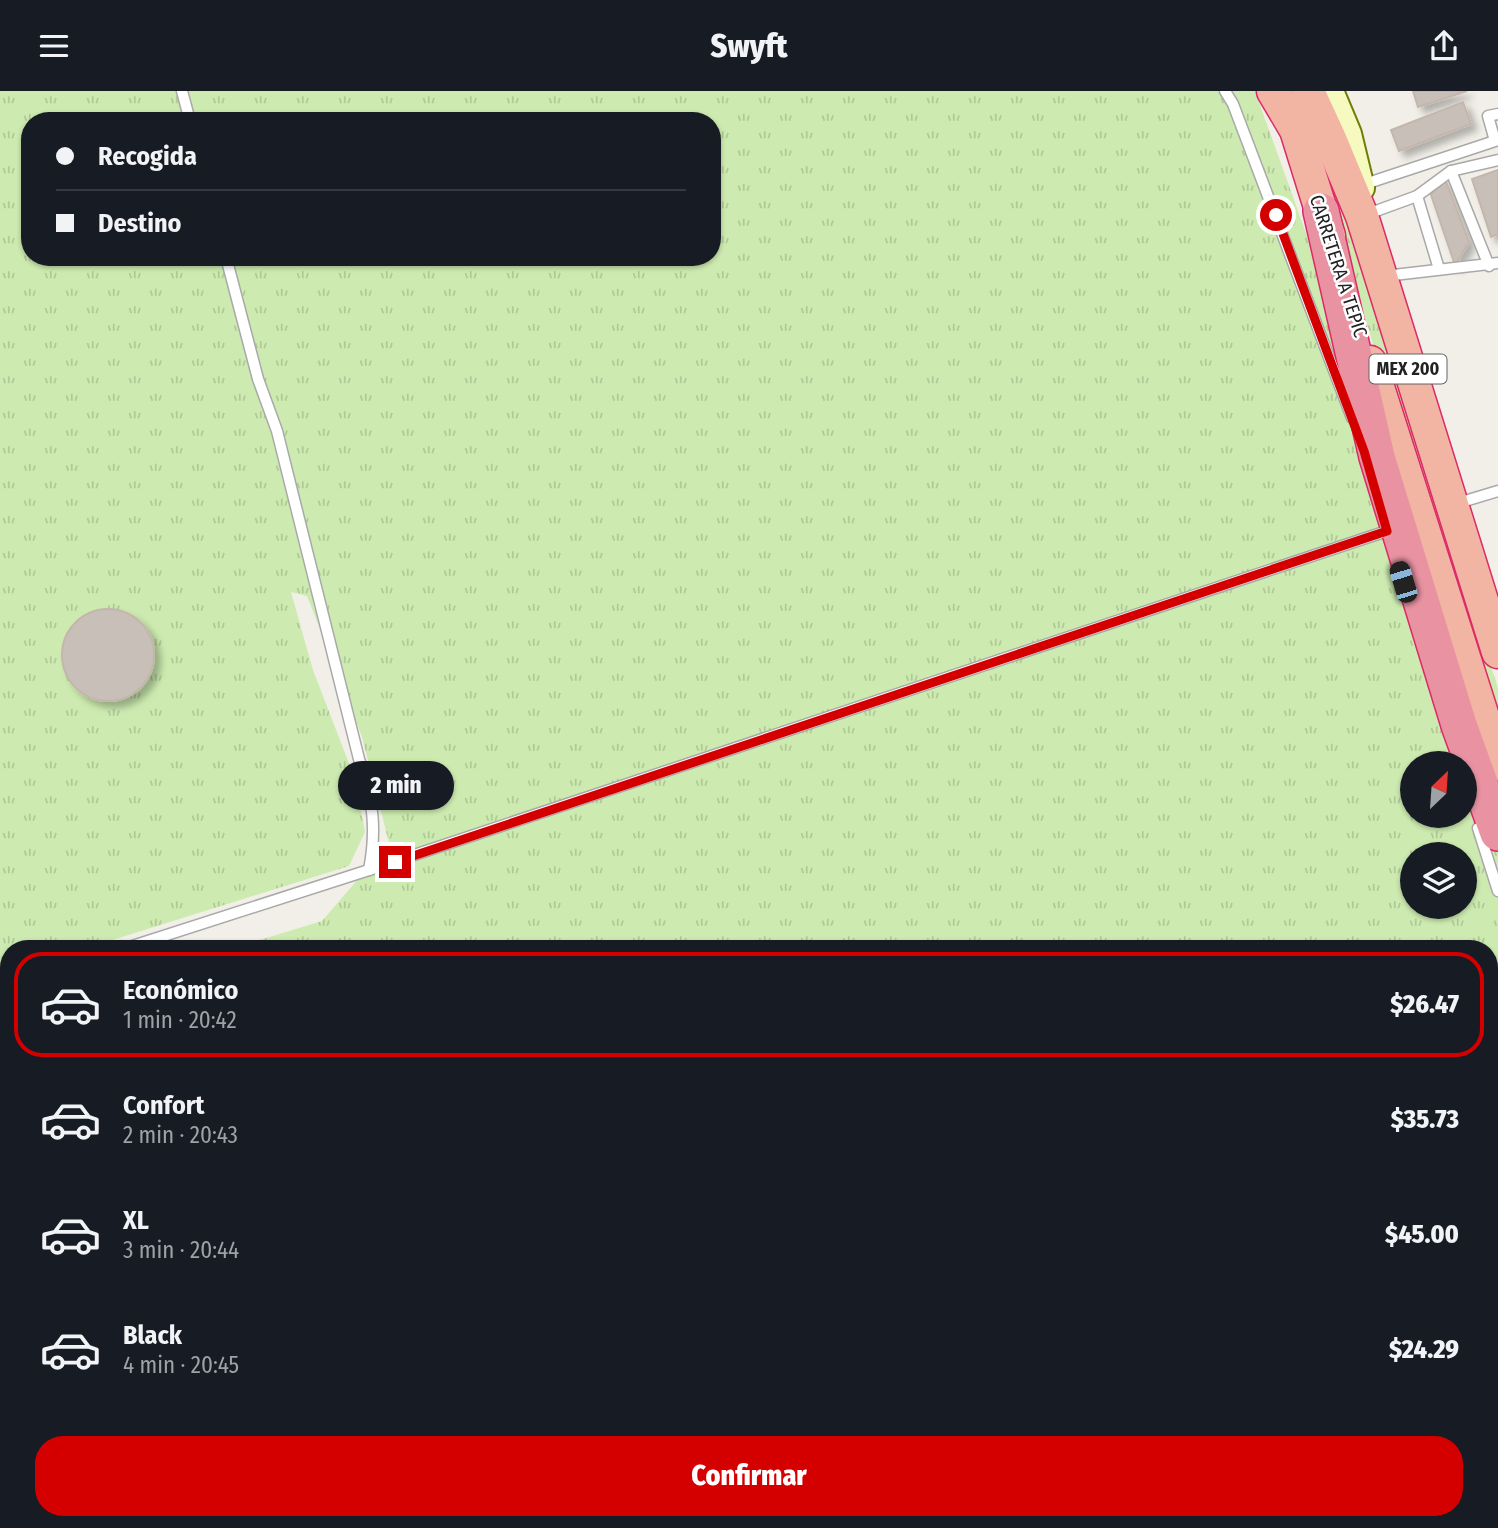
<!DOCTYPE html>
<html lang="es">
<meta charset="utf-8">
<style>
:root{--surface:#171b24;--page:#20242c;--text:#f1f3f6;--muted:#9ea1a6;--line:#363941;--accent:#d40000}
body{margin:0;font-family:"Fira Sans Condensed",sans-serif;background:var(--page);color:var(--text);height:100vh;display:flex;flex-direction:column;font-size:26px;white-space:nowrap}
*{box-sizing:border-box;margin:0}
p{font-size:23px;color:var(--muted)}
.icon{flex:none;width:38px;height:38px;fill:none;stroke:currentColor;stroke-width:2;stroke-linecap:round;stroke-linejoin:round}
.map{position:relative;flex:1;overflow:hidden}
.drawer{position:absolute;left:0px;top:849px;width:1498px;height:590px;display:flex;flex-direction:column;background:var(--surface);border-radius:28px 28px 0 0;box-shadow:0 2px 5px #0004}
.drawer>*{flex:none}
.guide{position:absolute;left:21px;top:21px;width:700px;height:154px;border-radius:28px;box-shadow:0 2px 5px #0004;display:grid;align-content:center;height:154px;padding:0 35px;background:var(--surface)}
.needle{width:46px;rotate:25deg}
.fabs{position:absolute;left:1400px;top:660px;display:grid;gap:14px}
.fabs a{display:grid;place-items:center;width:77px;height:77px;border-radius:50%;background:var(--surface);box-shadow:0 2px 5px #0004;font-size:35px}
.end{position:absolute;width:32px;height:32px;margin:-16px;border:9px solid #d40000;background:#fff;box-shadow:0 0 0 4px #fff}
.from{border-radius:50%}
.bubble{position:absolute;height:49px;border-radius:24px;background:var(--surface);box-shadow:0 2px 5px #0004;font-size:23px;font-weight:800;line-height:49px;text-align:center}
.car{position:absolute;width:21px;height:42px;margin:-21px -10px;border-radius:9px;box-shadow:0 0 5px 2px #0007;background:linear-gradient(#222 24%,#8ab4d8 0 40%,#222 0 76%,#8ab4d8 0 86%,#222 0)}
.guide b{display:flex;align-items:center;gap:24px;height:66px;font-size:26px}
.guide b+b{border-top:2px solid var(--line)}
.guide i{width:18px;height:18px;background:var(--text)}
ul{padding:12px 0 0;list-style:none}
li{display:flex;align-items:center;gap:21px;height:105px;margin:0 14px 10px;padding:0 21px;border:4px solid transparent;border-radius:28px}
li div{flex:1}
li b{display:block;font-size:26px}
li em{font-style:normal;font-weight:800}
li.selected{border-color:var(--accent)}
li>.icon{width:63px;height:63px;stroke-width:1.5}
.action{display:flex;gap:14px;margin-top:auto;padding:14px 35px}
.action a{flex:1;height:80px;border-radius:28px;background:var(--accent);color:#fff;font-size:28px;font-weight:800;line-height:80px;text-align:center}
header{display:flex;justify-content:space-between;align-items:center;height:91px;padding:0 35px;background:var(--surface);font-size:32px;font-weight:800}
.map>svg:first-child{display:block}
</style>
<header><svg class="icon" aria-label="menu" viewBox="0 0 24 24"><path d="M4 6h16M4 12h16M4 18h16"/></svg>Swyft<svg class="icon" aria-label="share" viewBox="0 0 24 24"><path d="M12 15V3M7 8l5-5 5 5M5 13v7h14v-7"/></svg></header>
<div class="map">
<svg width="1498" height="1437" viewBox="0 0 1498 1437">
<defs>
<pattern id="grass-tufts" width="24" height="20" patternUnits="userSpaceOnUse" patternTransform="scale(1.75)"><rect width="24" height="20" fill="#cdebb0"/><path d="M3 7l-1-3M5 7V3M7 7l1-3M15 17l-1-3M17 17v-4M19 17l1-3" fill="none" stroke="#b0c997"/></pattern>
<filter id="shadow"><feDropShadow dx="6" dy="6" stdDeviation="3.5" flood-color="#0004"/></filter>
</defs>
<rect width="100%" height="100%" fill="#f2efe9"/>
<g fill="url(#grass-tufts)" fill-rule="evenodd">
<path d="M0 0H1255L1363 301 1498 720V890L1489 893V858L234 857 322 830 389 752 362 646 307 505 291 501 313 579 355 688 365 741 349 775 87 857 9 858V882L0 885ZM30 30H712V166H30ZM1412 672H1465V724H1412ZM1412 763H1465V816H1412Z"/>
<path d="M1283 0H1295L1334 91 1498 597V639L1321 92Z"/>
<path d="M9 927V991L0 982V930Z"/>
<path d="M9 1262V1430H455L458 1437H0V1264Z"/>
</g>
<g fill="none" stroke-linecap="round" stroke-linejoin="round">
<path stroke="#b1b0ac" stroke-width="44" d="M0 1060 9 1067"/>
</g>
<g fill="#c7bfb8" stroke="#c4b6ab" stroke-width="2" filter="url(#shadow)">
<path d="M1413 0H1467L1418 16Z"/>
<path d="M1463 11 1471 33 1399 60 1391 39Z"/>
<path d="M1498 79V143L1491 146 1472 88Z"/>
<path d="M1444 85 1469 151 1455 174 1431 104Z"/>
<circle cx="108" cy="564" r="46"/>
<path d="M901 1430H942L945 1437H884V1435Z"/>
</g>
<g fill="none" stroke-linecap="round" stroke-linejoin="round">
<defs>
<g id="service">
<path d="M182 0 190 30"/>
<path d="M1225 0 1233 13 1352 327"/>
<path d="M1451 80 1489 175"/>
<path d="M1362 94 1495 50 1488 25 1498 23"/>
<path d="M1417 105 1439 178"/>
<path d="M1365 124 1417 105 1451 80 1498 69"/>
<path d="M226 166 258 288 277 340 359 668C373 709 377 737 369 779"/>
<path d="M1385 185 1498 172"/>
<path d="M1455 413 1498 400"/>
<path d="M1478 737 1498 800"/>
<path d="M123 858 369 779 1387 440"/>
<path d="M0 896 9 894"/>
<path d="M1489 1266 1498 1250"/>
<path d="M573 1430 575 1437"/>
<path d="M1148 1430 1150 1437"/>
<path d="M1362 1437 1372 1430"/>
</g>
<path id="secondary" d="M1330 0 1348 43 1361 97"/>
<g id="trunk">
<path d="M1273 0 1296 39 1329 145"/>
<path d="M1308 0 1330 48 1362 125 1498 561"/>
<path d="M1370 271 1498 673"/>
<path d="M1489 1350 1498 1337"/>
<path d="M1489 1403 1498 1393"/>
<path d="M1421 1437 1428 1430"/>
<path d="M1461 1437 1468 1430"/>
<path d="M1497 1437 1498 1436"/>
</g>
<g id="motorway">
<path d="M1321 120 1377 366 1459 634 1498 742"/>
<path d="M1489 1318 1498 1303"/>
<path d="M1397 1437 1404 1430"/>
</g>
</defs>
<use href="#service" stroke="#a9a9a9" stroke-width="13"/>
<use href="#secondary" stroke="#707d05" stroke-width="30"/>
<use href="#trunk" stroke="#dc2a67" stroke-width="35"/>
<use href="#motorway" stroke="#dc2a67" stroke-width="38"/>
<use href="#service" stroke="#fff" stroke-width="10"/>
<use href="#secondary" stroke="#f7fabf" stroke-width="26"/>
<use href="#trunk" stroke="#f2b4a3" stroke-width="32"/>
<use href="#motorway" stroke="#e892a2" stroke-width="35"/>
</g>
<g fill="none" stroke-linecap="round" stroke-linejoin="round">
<path stroke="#d40000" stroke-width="9" d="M395 771 1387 440 1364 360 1276 124"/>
</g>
<g text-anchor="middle" stroke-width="5" stroke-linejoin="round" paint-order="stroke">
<rect fill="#fff" stroke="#646464" stroke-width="2" x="1369.5" y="263.5" width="77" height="29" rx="5"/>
<g font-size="18" font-weight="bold" fill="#222">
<text x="1408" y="284">MEX 200</text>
</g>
<g font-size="19" fill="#222" stroke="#fff">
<text transform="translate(1339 175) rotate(72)" y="7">CARRETERA A TEPIC</text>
</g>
</g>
</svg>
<div class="fabs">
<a><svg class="needle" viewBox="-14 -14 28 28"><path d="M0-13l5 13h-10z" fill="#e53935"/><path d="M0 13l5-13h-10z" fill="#9ea1a6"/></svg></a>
<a><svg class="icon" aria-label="layers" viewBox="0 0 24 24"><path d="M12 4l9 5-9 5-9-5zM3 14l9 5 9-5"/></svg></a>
</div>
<i class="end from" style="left:1276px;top:124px"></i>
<i class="end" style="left:395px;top:771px"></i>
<div class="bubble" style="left:338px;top:670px;width:116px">2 min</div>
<i class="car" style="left:1403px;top:491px;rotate:343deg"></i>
<div class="guide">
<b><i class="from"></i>Recogida</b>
<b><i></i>Destino</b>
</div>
<section class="drawer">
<ul>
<li class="selected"><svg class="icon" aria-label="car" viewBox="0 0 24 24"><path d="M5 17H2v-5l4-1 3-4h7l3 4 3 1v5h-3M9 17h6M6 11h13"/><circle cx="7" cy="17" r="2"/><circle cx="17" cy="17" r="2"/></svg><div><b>Económico</b><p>1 min · 20:42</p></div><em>$26.47</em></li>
<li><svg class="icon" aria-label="car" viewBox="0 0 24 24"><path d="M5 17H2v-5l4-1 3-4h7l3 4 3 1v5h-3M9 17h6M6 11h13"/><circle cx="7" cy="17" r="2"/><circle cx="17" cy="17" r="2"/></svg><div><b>Confort</b><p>2 min · 20:43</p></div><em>$35.73</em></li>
<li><svg class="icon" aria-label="car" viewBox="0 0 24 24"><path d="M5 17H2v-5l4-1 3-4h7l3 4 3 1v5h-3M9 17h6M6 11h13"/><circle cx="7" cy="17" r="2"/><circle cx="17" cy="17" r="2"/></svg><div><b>XL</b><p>3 min · 20:44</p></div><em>$45.00</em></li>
<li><svg class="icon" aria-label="car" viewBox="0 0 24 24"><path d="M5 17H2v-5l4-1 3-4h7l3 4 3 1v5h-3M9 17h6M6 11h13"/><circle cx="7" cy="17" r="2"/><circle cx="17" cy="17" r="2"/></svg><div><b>Black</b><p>4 min · 20:45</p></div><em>$24.29</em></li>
</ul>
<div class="action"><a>Confirmar</a></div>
</section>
</div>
